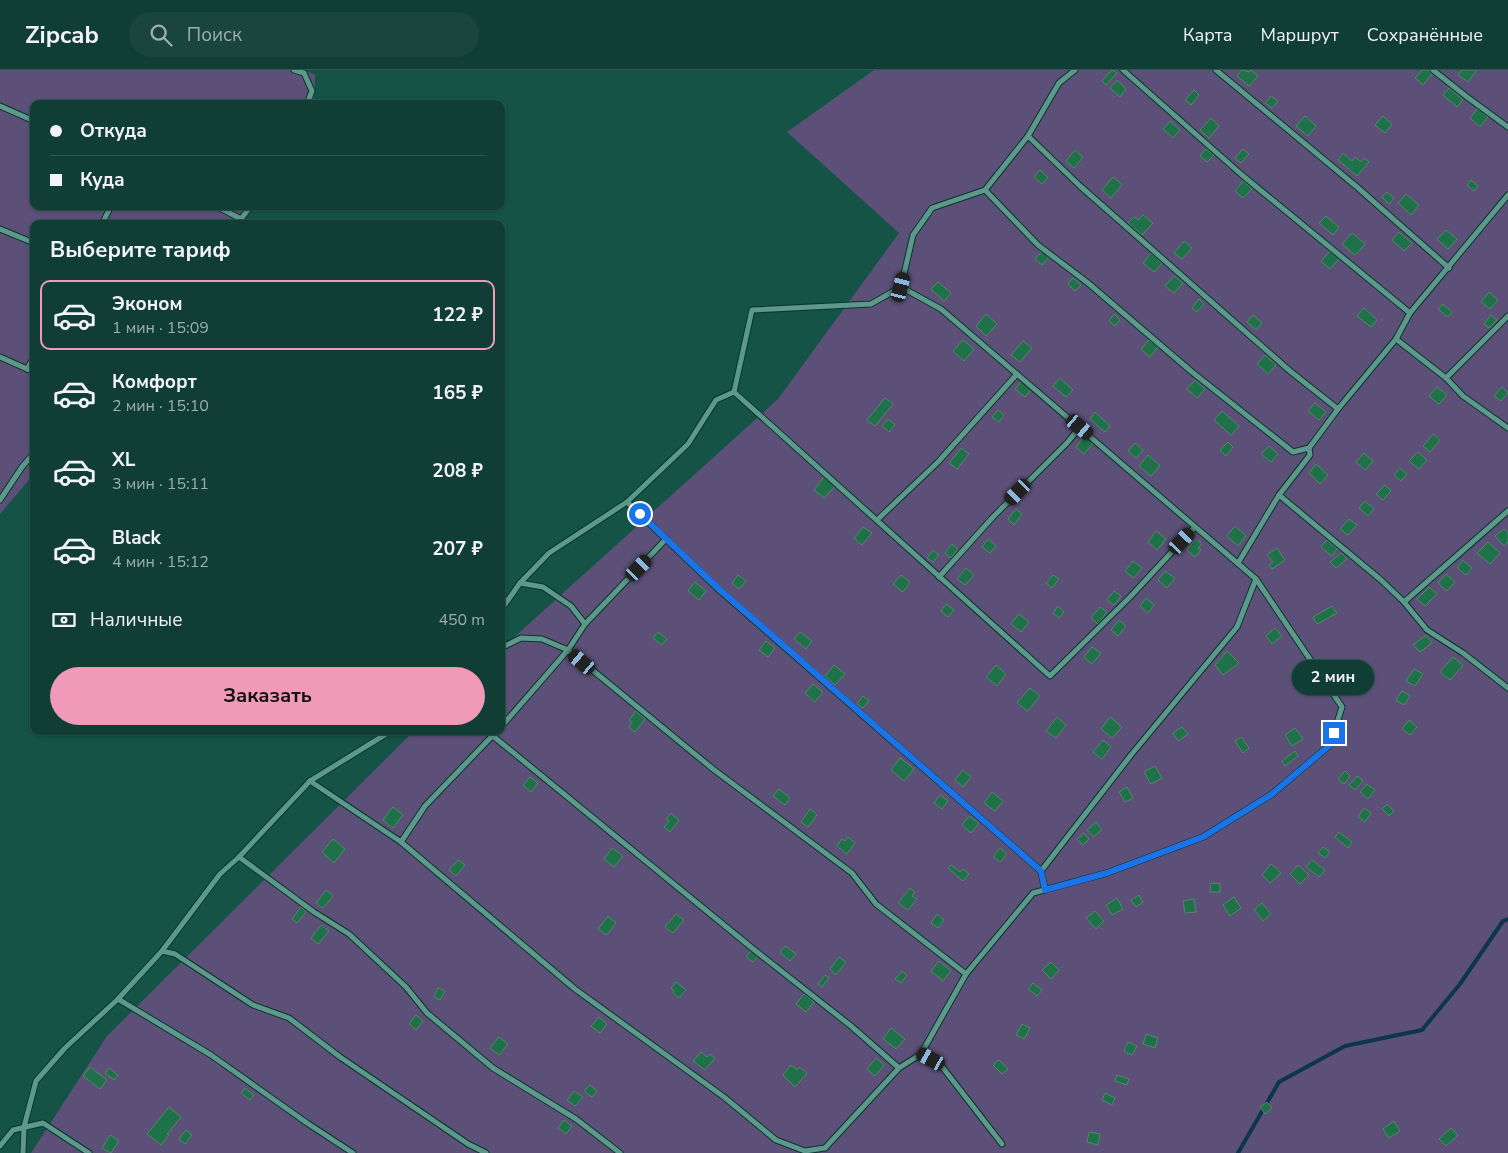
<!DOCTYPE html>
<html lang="ru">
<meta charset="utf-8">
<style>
:root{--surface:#103e35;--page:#19453d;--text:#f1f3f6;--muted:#9caead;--line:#305750;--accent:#f09ab7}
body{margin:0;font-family:"Nunito Sans",sans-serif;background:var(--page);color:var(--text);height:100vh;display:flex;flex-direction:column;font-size:19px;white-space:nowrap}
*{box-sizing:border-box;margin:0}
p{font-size:16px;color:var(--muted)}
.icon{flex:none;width:28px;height:28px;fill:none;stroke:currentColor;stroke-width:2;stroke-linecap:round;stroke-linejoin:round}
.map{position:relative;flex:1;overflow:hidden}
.panel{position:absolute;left:30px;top:150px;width:475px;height:515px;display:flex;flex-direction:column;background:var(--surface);border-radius:10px;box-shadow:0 1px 4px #0004,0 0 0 1px var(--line)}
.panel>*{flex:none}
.top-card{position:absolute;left:30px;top:30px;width:475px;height:110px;border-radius:10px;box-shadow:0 1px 4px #0004,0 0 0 1px var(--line);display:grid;align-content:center;height:110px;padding:0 20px;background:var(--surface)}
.end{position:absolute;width:22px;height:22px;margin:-11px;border:6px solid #1a73e8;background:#fff;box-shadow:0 0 0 2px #fff}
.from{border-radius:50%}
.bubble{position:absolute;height:35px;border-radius:18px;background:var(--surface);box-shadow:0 1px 4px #0004,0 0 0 1px var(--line);font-size:16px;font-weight:700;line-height:35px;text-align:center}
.car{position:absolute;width:15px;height:30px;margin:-15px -8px;border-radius:6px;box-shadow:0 0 4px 1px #0007;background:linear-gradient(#222 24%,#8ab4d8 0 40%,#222 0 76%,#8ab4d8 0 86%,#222 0)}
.top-card b{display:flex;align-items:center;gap:18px;height:48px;font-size:19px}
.top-card b+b{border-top:1px solid var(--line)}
.top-card i{width:12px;height:12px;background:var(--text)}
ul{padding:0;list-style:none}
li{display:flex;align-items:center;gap:15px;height:70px;margin:0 10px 8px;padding:0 10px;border:2px solid transparent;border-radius:10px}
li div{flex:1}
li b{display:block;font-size:19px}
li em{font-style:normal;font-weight:700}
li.active{border-color:var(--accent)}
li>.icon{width:45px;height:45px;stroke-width:1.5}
h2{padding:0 20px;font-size:22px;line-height:60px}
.pay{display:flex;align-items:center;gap:12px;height:55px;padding:0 20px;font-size:19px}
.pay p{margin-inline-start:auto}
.action{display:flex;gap:10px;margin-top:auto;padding:10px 20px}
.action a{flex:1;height:58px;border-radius:30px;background:var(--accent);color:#111;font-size:20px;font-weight:700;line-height:58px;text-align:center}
header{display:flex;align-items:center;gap:30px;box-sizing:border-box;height:70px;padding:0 25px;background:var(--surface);border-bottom:1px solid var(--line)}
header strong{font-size:24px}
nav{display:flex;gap:28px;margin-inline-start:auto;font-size:18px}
.search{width:350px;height:45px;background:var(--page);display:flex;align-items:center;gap:12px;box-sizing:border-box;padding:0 18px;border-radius:28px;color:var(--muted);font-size:19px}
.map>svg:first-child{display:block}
</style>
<header>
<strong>Zipcab</strong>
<div class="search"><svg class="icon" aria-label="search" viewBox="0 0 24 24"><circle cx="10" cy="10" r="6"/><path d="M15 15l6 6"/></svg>Поиск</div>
<nav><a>Карта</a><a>Маршрут</a><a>Сохранённые</a></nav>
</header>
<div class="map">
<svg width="1508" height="1083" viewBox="0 0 1508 1083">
<rect width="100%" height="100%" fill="#155347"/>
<g fill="#5c5078">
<path d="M0 0H304L315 5 314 34H34V136H254L240 154H34V404L0 444Z"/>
<path d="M874 0H1508V1083H31L107 966 414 661H501V579L778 329 899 163 787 62Z"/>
</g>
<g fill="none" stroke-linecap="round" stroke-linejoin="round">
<path stroke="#0d364e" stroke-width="4" d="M1238 1083 1279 1012 1345 976 1422 960 1460 914 1503 851 1508 849"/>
</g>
<g fill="#1e7149" stroke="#58856a">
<path d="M1112 0 1117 3 1106 15 1102 11Z"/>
<path d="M1242 0 1249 2 1251 0 1258 6 1249 16 1237 6Z"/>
<path d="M1422 0H1428L1432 4 1423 15 1415 8Z"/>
<path d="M1462 0H1477L1468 12 1458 5Z"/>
<path d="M1117 10 1126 19 1120 27 1110 18Z"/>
<path d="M1449 18 1463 30 1457 37 1443 25Z"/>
<path d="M1194 20 1199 25 1191 35 1185 30Z"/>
<path d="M1271 26 1278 31 1272 38 1265 33Z"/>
<path d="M1478 38 1488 47 1480 57 1470 48Z"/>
<path d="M1305 46 1316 56 1308 66 1296 56Z"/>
<path d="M1383 46 1392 54 1385 63 1375 55Z"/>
<path d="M1211 48 1219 56 1209 68 1200 60Z"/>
<path d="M1170 51 1180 60 1173 68 1163 59Z"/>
<path d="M1206 79 1214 85 1207 92 1200 86Z"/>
<path d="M1243 79 1249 84 1241 93 1235 88Z"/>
<path d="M1075 80 1083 87 1074 98 1066 91Z"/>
<path d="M1343 83 1352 91 1355 87 1361 92 1364 88 1369 92 1357 106 1338 90Z"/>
<path d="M1040 100 1048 107 1042 114 1034 107Z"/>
<path d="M1113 107 1122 115 1111 128 1102 120Z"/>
<path d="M1471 110 1478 116 1474 121 1467 115Z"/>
<path d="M1243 111 1252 119 1243 128 1235 121Z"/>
<path d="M1387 122 1394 128 1389 134 1382 127Z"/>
<path d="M1406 124 1419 135 1411 145 1398 133Z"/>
<path d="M1143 145 1153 153 1142 165 1128 153 1134 147 1138 150Z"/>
<path d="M1326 146 1339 157 1333 165 1319 153Z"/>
<path d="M1446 160 1457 169 1448 179 1437 169Z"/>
<path d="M1399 162 1412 173 1404 181 1392 170Z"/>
<path d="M1352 163 1365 174 1355 185 1342 174Z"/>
<path d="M1184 171 1192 178 1182 189 1174 183Z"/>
<path d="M1042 181 1049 187 1042 195 1035 189Z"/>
<path d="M1330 181 1339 189 1330 199 1321 191Z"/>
<path d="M1151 183 1162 193 1154 202 1143 193Z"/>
<path d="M1174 206 1183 213 1174 223 1165 216Z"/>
<path d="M1073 208 1081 215 1075 221 1068 214Z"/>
<path d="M938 212 951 223 944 231 931 219Z"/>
<path d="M1489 222 1498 230 1490 239 1481 232Z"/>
<path d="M1199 229 1204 234 1197 242 1192 238Z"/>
<path d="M1443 234 1452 242 1448 247 1438 239Z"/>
<path d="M1364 238 1377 250 1371 257 1357 246Z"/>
<path d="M986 244 997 254 986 266 976 256Z"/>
<path d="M1114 244 1120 250 1115 256 1109 251Z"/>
<path d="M1253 245 1262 253 1256 260 1247 252Z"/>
<path d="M1491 245 1497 250 1489 258 1484 254Z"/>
<path d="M963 270 974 279 964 291 953 281Z"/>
<path d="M1149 270 1158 277 1150 287 1141 279Z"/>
<path d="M1023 271 1032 278 1020 292 1011 285Z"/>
<path d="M1265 285 1276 295 1268 304 1257 294Z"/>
<path d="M1060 308 1073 320 1066 327 1053 316Z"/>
<path d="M1195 310 1205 319 1197 328 1187 319Z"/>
<path d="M1021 312 1031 319 1025 327 1015 319Z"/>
<path d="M1437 317 1447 325 1439 334 1429 326Z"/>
<path d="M1502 317 1508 323 1501 331 1494 326Z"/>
<path d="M885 328 893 334 875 356 867 350Z"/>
<path d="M1315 333 1326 342 1319 350 1308 341Z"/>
<path d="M998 340 1004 345 999 352 992 347Z"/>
<path d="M1222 341 1239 356 1231 365 1214 350Z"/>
<path d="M1095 342 1110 356 1105 362 1090 349Z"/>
<path d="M888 349 895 355 889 362 882 356Z"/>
<path d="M1433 364 1440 370 1430 382 1423 376Z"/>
<path d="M1085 365 1094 372 1084 384 1076 377Z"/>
<path d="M1228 372 1233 377 1226 386 1220 380Z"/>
<path d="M1135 373 1143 380 1136 388 1128 381Z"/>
<path d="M1269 376 1278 384 1271 392 1261 384Z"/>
<path d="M961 378 969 384 957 399 949 393Z"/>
<path d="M1418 382 1427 390 1419 399 1409 391Z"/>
<path d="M1364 383 1373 391 1365 400 1356 392Z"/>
<path d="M1148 385 1160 396 1151 406 1139 396Z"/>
<path d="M1316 394 1328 405 1320 414 1309 403Z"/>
<path d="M1400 398 1407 404 1401 411 1394 405Z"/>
<path d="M824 407 835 416 824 428 814 420Z"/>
<path d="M1385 415 1391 421 1383 430 1376 424Z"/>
<path d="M1365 431 1374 439 1368 446 1359 438Z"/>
<path d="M1016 439 1022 444 1014 455 1008 449Z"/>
<path d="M1349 449 1357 455 1348 465 1340 459Z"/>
<path d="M1235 456 1246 466 1238 476 1227 466Z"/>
<path d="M863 457 872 463 862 475 854 468Z"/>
<path d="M1504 459 1508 463V472L1504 476 1495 466Z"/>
<path d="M1156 461 1166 469 1157 480 1148 472Z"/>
<path d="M988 469 996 476 990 483 982 477Z"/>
<path d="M1196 469 1202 474 1198 478 1201 480 1195 487 1187 480Z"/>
<path d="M1327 470 1337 479 1332 486 1321 477Z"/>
<path d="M1488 472 1500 483 1490 494 1477 483Z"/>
<path d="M952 474 958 479 951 488 945 483Z"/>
<path d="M1277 478 1285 490 1272 499 1269 495 1273 492 1267 485Z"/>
<path d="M933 480 939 485 933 492 927 488Z"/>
<path d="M1341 483 1347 489 1336 498 1330 492Z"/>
<path d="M1463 490 1472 498 1466 505 1457 498Z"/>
<path d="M1133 491 1142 498 1134 508 1125 501Z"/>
<path d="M966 498 974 505 965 515 957 509Z"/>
<path d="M1165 501 1175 508 1167 518 1158 510Z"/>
<path d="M1446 504 1455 512 1447 521 1438 513Z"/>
<path d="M738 505 746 511 739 519 732 513Z"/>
<path d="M901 505 910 512 903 522 893 514Z"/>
<path d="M1053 505 1059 509 1052 518 1046 513Z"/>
<path d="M695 512 706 521 699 530 688 521Z"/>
<path d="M1429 517 1437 524 1425 536 1417 529Z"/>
<path d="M1114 521 1121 526 1114 535 1107 530Z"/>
<path d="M1146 528 1154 535 1148 543 1140 536Z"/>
<path d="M946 534 954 540 948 547 941 541Z"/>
<path d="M1058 536 1064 542 1059 548 1053 543Z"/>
<path d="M1332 536 1337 543 1317 554 1313 547Z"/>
<path d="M1100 537 1107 542 1098 554 1091 548Z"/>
<path d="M1019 544 1029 552 1021 562 1011 554Z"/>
<path d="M1119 550 1126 556 1118 566 1111 560Z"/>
<path d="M1275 558 1282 566 1272 574 1266 566Z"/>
<path d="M658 562 667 569 662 575 653 568Z"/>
<path d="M800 562 812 571 806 579 794 569Z"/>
<path d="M1426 565 1432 573 1420 582 1413 575Z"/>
<path d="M766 571 775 578 768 587 759 580Z"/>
<path d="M1092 577 1101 583 1092 594 1084 587Z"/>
<path d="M1227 581 1239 593 1223 605 1215 595Z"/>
<path d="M1453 587 1463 595 1450 610 1440 602Z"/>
<path d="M834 595 845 604 835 615 825 606Z"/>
<path d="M996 595 1006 604 997 616 986 607Z"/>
<path d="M1414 599 1423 604 1415 616 1406 611Z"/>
<path d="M1318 612 1324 620 1315 626 1309 618Z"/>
<path d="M813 614 823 622 815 632 805 623Z"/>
<path d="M1030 618 1040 626 1028 641 1017 633Z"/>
<path d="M1402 621 1410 626 1404 635 1396 630Z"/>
<path d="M863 626 869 631 863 638 857 634Z"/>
<path d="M636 641 645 649 635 662 629 657 632 653 629 650Z"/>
<path d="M1057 647 1066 655 1056 668 1046 661Z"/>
<path d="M1110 647 1122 657 1112 668 1101 659Z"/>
<path d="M1409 650 1417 657 1410 665 1402 659Z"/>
<path d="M1182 657 1188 664 1178 671 1173 663Z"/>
<path d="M1295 658 1303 669 1292 676 1285 665Z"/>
<path d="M1241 667 1249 678 1243 683 1235 671Z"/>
<path d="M1103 670 1111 677 1102 689 1093 682Z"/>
<path d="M1295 681 1298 686 1285 696 1282 691Z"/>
<path d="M900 688 914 699 904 711 891 700Z"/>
<path d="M1155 696 1162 708 1151 714 1144 702Z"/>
<path d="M963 700 971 707 963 717 955 710Z"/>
<path d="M1345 701 1350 706 1344 714 1338 709Z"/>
<path d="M1357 706 1363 711 1355 720 1349 715Z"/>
<path d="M530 707 538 713 531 722 523 715Z"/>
<path d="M1367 714 1375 720 1368 729 1360 722Z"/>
<path d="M1127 717 1133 728 1125 732 1119 722Z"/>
<path d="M779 719 790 728 785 735 773 726Z"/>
<path d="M992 722 1003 731 995 741 984 733Z"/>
<path d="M940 725 948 731 942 739 934 733Z"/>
<path d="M1387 734 1394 741 1389 746 1382 739Z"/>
<path d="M393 737 403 745 393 758 383 750Z"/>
<path d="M1364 738 1371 743 1365 752 1358 747Z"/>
<path d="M810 739 817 745 808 757 801 752Z"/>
<path d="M671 743 679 750 670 762 664 757 669 751 666 749Z"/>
<path d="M969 746 979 753 971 763 962 755Z"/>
<path d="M1096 752 1102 760 1093 767 1087 760Z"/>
<path d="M1339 762 1352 772 1348 778 1335 767Z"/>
<path d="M1084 763 1089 769 1083 775 1077 769Z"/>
<path d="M848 767 855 773 847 784 837 776 842 769 845 771Z"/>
<path d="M333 769 345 779 334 793 322 782Z"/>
<path d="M1323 777 1330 782 1325 788 1318 783Z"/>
<path d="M612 778 623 786 614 797 604 789Z"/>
<path d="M1000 778 1007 784 1000 792 993 787Z"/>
<path d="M458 790 465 795 456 806 449 800Z"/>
<path d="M1312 790 1325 800 1319 807 1306 797Z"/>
<path d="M1271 794 1281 803 1270 813 1262 805Z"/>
<path d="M951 795 960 802 963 799 969 804 963 811 948 798Z"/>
<path d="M1298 795 1309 805 1300 814 1290 804Z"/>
<path d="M1211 813 1220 814V822H1210Z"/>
<path d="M910 818 915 822 912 826 917 829 908 840 898 833Z"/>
<path d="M326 820 333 826 323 838 316 833Z"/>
<path d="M1139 825 1143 832 1136 837 1131 830Z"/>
<path d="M1234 827 1241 838 1230 846 1223 835Z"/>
<path d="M1117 828 1123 839 1112 845 1106 835Z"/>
<path d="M1194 829 1196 842 1185 843 1183 831Z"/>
<path d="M1262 833 1271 844 1263 851 1254 840Z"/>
<path d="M301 837 306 842 297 853 292 849Z"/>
<path d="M1095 841 1104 851 1096 859 1086 848Z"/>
<path d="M676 844 684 850 673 863 665 857Z"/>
<path d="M937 844 944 850 938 858 931 853Z"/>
<path d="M608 846 616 853 607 865 598 859Z"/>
<path d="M321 855 329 861 318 874 311 868Z"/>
<path d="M785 876 796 884 790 891 780 882Z"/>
<path d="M751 881 758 886 753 892 746 887Z"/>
<path d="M839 887 846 892 836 905 830 899Z"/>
<path d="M939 891 951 901 943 911 931 901Z"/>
<path d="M1051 892 1059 900 1051 909 1042 900Z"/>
<path d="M902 901 907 905 901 913 895 909Z"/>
<path d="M825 905 829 908 822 917 818 914Z"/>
<path d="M676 912 686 920 679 928 673 923 674 921 671 918Z"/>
<path d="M1033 913 1042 920 1037 926 1028 919Z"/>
<path d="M438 918 445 921 440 930 434 927Z"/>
<path d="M804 924 814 932 806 942 796 934Z"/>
<path d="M416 945 423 951 416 960 409 954Z"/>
<path d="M599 947 607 954 600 963 591 956Z"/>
<path d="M1022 954 1030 958 1024 969 1016 965Z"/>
<path d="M891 958 905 969 896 979 883 969Z"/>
<path d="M1146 964 1158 968 1155 978 1143 974Z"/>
<path d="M499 967 508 974 499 985 490 978Z"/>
<path d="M1128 972 1137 976 1132 985 1124 981Z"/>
<path d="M701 982 707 987 710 984 715 988 705 1000 693 991Z"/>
<path d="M876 988 884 995 875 1006 867 999Z"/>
<path d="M999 990 1008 999 1002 1004 993 995Z"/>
<path d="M791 995 797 1000 799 997 807 1003 795 1017 783 1005Z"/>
<path d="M90 997 107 1010 100 1019 83 1006Z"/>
<path d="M109 998 118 1005 114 1010 105 1003Z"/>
<path d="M1117 1005 1129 1009 1127 1015 1115 1011Z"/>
<path d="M590 1015 597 1021 592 1027 584 1021Z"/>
<path d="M245 1018 254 1025 250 1030 241 1023Z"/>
<path d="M574 1021 583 1027 575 1036 567 1030Z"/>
<path d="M1105 1023 1115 1028 1112 1035 1102 1030Z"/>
<path d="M1267 1032 1272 1038 1265 1044 1260 1037Z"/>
<path d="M169 1037 181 1047 167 1064 169 1065 161 1075 147 1064Z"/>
<path d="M564 1050 572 1056 566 1064 558 1058Z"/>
<path d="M1394 1051 1400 1061 1389 1068 1383 1059Z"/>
<path d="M1451 1058 1458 1065 1446 1076 1439 1069Z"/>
<path d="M186 1060 192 1065 185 1074 179 1069Z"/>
<path d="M1089 1062 1100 1064 1098 1075 1087 1072Z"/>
<path d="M110 1065 119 1071 111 1083 102 1078Z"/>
</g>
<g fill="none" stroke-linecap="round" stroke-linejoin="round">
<defs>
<g id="lane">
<path d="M294 0 304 3 312 21 307 34"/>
<path d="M1123 0 1242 105 1410 243"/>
<path d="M1216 0 1357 117 1449 198"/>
<path d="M1433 0 1467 27 1508 57"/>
<path d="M0 36 34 51"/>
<path d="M1028 66 1080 116 1290 301 1338 339"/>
<path d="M985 120 1038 175 1088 213 1192 302 1293 382 1309 378 1338 339 1396 269 1410 243 1508 125"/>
<path d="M216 136 241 149"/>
<path d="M102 154 111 136"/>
<path d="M237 154 251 136"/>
<path d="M0 159 34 173"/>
<path d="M1396 269 1446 308 1463 326 1508 358"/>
<path d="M0 287 34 302"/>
<path d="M27 299 34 287"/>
<path d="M1446 308 1508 246"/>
<path d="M734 322 1050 606 1130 527 1195 457"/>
<path d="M1279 425 1381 510 1404 532 1427 560 1463 583 1508 618"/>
<path d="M0 430 22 397 34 383"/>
<path d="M627 432 717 518 1041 801 1131 685 1237 557 1256 509"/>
<path d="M877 450 938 392 1017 304"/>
<path d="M666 469 585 554 568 580 713 699 852 803 876 834 966 904"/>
<path d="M1238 493 1279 425 1310 385 1309 378"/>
<path d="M939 507 993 447 1067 373 1080 357"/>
<path d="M520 513 543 517 571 536 585 554"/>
<path d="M1404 532 1508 441"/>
<path d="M501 540 520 513 549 483 627 432 688 374 716 330 734 322 752 240 871 234 901 217 913 165 932 138 985 120 1028 66 1059 13 1075 0"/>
<path d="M501 578 521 568 542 569 568 580 501 657"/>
<path d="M391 661 310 711 401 772 575 919 724 1027 776 1070 805 1081 825 1078 899 998 921 984 966 904 1033 823 1107 803 1203 767 1272 724 1330 675 1342 637 1256 509 941 239 901 217"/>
<path d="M493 666 752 878 851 956 899 998"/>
<path d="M401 772 425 736 497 661"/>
<path d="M239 787 314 842 349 864 406 917 427 943 493 998 576 1049 620 1083"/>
<path d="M1041 801 1045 820"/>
<path d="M162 881 175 884 253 935 289 948 340 987 468 1074 486 1083"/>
<path d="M118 929 211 985 307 1053 353 1083"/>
<path d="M921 984 940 994 1002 1074"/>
<path d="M0 1076 13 1060 43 1053 89 1083"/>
<path d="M23 1083 24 1057 36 1011 65 978 118 929 162 881 220 804 239 787 310 711"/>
</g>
</defs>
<use href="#lane" stroke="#06362d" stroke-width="7"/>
<use href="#lane" stroke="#5e988b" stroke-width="5"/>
</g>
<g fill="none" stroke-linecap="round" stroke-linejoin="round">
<path stroke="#1a73e8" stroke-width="6" d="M640 444 718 518 1041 801 1045 820 1107 803 1203 767 1272 724 1330 675 1334 663"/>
</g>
</svg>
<i class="end from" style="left:640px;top:444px"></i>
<i class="end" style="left:1334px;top:663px"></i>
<div class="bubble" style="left:1292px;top:590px;width:82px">2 мин</div>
<i class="car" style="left:901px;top:217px;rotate:14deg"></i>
<i class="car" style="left:1080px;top:357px;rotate:130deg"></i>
<i class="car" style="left:1018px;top:422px;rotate:224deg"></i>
<i class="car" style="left:1182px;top:471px;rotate:43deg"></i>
<i class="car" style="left:639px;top:498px;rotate:44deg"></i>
<i class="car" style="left:582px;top:592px;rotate:310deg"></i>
<i class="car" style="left:931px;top:989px;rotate:299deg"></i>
<div class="top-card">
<b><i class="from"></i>Откуда</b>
<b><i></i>Куда</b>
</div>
<section class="panel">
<h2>Выберите тариф</h2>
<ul>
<li class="active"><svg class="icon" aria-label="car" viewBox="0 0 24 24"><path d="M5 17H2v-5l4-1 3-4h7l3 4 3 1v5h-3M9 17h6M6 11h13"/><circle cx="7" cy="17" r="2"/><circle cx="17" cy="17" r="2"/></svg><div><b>Эконом</b><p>1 мин · 15:09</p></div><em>122 ₽</em></li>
<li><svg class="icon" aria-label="car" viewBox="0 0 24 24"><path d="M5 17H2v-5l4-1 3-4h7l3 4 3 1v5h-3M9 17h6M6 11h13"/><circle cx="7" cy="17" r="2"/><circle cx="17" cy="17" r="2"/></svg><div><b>Комфорт</b><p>2 мин · 15:10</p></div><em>165 ₽</em></li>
<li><svg class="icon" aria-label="car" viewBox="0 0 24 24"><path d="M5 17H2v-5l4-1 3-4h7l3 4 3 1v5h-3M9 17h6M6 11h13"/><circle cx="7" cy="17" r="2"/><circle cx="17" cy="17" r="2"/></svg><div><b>XL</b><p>3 мин · 15:11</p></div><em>208 ₽</em></li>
<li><svg class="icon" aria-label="car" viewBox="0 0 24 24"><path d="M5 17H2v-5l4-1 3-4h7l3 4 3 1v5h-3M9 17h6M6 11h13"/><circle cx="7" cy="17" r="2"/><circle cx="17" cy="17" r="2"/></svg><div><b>Black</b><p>4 мин · 15:12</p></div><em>207 ₽</em></li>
</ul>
<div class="pay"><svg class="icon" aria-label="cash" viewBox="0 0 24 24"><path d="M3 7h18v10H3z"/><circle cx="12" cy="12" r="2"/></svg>Наличные<p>450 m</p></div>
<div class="action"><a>Заказать</a></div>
</section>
</div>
